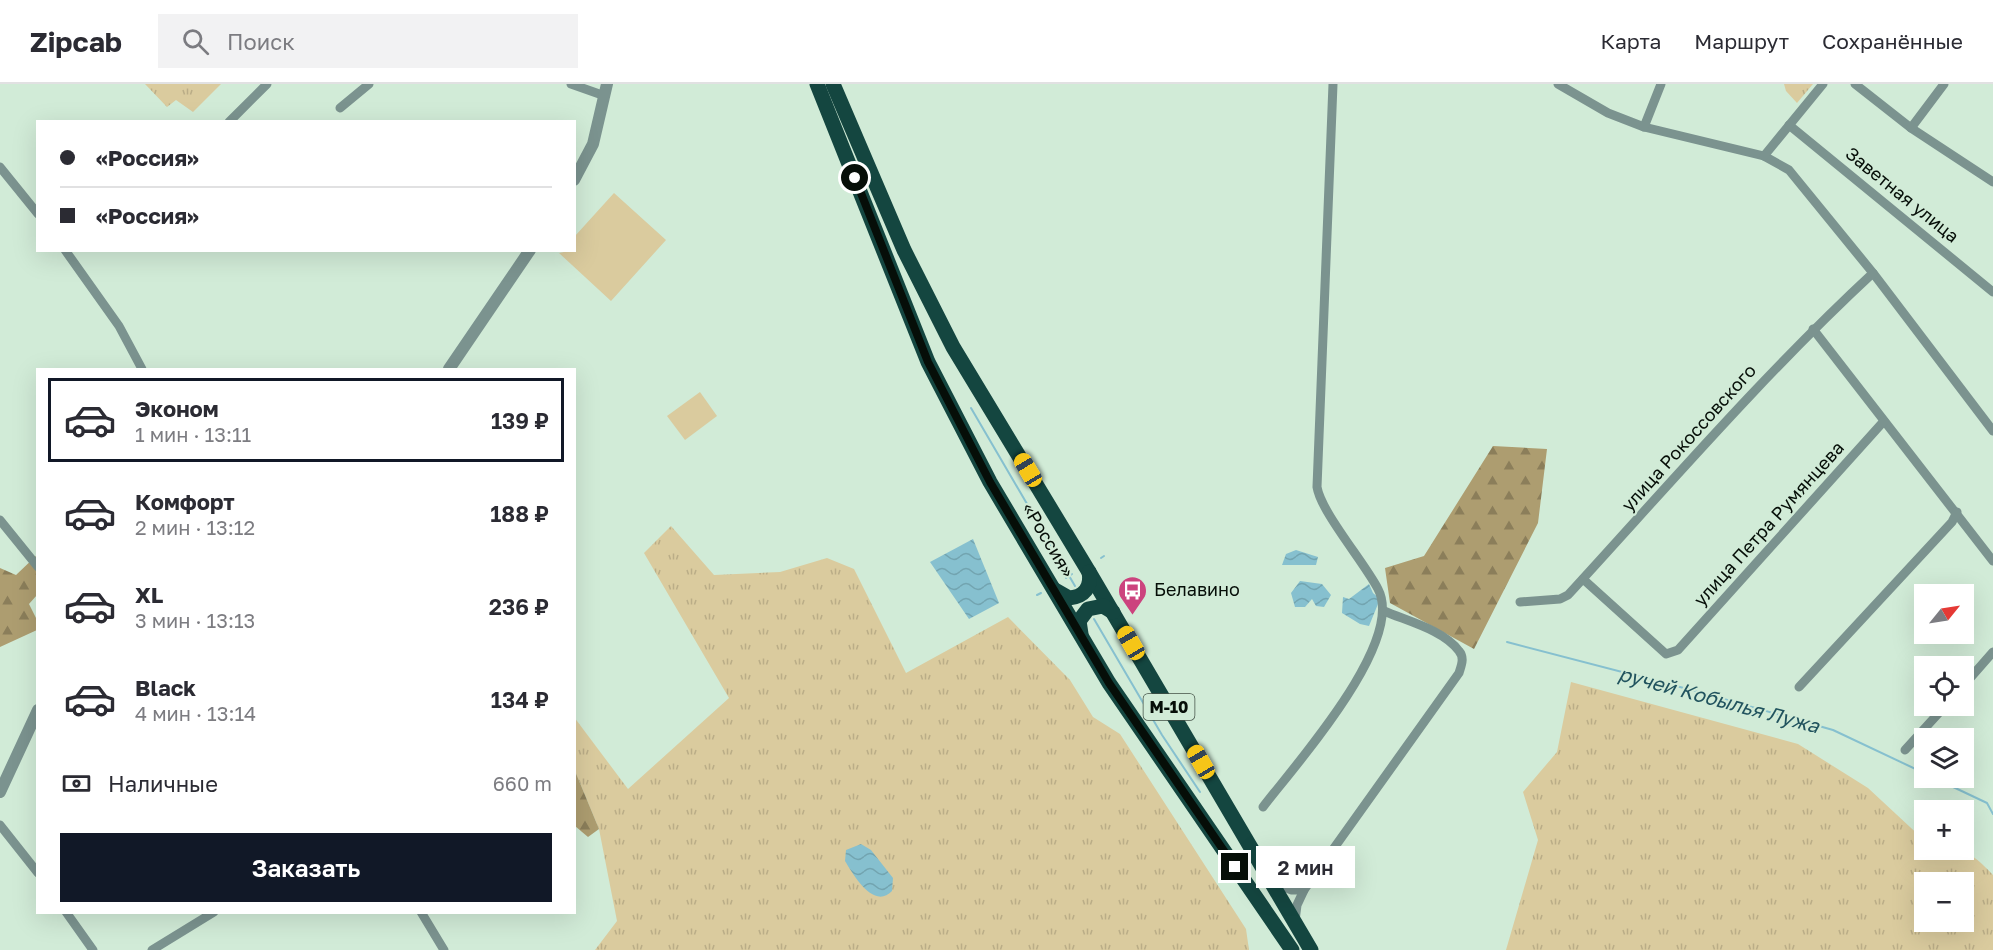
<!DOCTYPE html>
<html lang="ru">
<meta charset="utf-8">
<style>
:root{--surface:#fff;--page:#f2f2f3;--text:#2b2b33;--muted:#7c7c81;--line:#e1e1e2;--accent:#111827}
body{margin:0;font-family:"Golos Text",sans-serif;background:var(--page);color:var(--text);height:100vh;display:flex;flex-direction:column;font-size:22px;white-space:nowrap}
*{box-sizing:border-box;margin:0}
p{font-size:20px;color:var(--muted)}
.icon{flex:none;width:33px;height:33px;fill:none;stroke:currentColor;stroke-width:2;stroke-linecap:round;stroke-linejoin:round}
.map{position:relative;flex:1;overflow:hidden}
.panel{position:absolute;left:36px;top:284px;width:540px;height:546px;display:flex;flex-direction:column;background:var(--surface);border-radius:0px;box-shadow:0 6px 24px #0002}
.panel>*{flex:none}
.hud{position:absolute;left:36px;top:36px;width:540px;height:132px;border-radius:0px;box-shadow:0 6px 24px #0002;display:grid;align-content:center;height:132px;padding:0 24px;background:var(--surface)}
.needle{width:39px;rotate:60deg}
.buttons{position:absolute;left:1914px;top:500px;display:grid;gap:12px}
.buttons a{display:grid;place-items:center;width:60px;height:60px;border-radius:0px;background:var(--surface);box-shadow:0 6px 24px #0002;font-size:30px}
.end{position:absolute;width:27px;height:27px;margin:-14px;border:8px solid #060e08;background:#fff;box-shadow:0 0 0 3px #fff}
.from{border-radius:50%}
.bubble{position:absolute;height:42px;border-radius:0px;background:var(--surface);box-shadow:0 6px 24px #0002;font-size:20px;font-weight:600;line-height:42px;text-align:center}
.car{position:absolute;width:18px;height:36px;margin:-18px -9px;border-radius:8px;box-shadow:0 0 4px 2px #0007;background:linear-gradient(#f5c518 24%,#345 0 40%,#f5c518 0 76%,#345 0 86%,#f5c518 0)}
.hud b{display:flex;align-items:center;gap:21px;height:57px;font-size:22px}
.hud b+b{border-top:2px solid var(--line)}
.hud i{width:15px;height:15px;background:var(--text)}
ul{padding:10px 0 0;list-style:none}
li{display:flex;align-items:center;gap:18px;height:84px;margin:0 12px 9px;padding:0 12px;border:3px solid transparent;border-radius:0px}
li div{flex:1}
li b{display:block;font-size:22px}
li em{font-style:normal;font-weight:600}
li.selected{border-color:var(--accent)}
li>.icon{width:54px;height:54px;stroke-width:1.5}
.pay{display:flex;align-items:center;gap:15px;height:66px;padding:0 24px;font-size:22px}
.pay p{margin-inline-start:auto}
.primary-button{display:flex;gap:12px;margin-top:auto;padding:12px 24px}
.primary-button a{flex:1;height:69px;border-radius:0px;background:var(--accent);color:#fff;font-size:24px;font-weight:600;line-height:69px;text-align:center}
header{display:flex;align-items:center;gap:36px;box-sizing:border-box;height:84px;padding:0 30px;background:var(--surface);border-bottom:2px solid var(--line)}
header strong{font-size:28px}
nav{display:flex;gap:33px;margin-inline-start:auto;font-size:21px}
.search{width:420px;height:54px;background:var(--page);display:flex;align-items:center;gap:15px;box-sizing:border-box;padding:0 21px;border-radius:0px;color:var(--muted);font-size:22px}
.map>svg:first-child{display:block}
</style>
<header>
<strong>Zipcab</strong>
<div class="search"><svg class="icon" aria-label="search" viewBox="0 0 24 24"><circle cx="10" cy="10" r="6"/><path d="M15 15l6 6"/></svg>Поиск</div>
<nav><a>Карта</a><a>Маршрут</a><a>Сохранённые</a></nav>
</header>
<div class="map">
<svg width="1993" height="866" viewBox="0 0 1993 866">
<defs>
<pattern id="grass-tufts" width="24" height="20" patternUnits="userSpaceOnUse" patternTransform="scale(1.5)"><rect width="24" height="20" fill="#dacb9e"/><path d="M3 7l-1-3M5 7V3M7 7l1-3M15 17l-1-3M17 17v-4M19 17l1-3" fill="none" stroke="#baad87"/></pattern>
<pattern id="forest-firs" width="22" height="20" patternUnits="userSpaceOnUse" patternTransform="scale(1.5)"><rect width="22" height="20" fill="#ad9d70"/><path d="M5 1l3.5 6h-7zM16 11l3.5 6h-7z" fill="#8b7e5a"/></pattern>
<pattern id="water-waves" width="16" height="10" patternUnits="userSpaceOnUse" patternTransform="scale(1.5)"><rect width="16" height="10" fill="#86c0cf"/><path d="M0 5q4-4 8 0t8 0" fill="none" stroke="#72a4b0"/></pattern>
</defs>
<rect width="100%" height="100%" fill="#d1ebd7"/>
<g fill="url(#grass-tufts)" fill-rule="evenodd">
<path d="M145 0H221L193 28 176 16 167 23Z"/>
<path d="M1784 0H1813L1797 19 1786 7Z"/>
<path d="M671 442 714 491 780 488 827 474 854 485 906 589 1008 533 1070 596 1093 633 1120 650 1246 845 1249 866H595L617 837 599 745 575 687 574 633 628 705 729 614 644 469Z"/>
<path d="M1571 598 1798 660 1868 704 1924 756V765C1961 765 1968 764 1993 791V866H1506L1538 756 1523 708 1557 668ZM1924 798H1964V837H1924Z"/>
</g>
<g fill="url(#forest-firs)">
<path d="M1493 362 1547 365 1538 439 1474 565 1390 519 1385 484 1424 472Z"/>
<path d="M37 471V511L29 520 37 536V546L0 563V484L16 491Z"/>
<path d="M575 687 599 745 588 753 575 742Z"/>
</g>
<g fill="#dacb9e">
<path d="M614 109 666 156 611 217 559 169 574 166 575 152Z"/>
<path d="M700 308 717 332 685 356 667 332Z"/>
</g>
<g fill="url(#water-waves)">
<path d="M973 455 999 519 969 535 930 478Z"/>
<path d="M1296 466 1318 473 1316 481H1282L1286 470Z"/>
<path d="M1300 497 1322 500 1331 511 1324 523 1316 522 1312 515 1305 523H1295L1291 509Z"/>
<path d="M1369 500 1373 509 1380 515 1369 542 1360 540 1342 529 1343 513 1349 515Z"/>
<path d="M861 760 871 766 893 794 892 807C874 826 854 792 845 777L846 766Z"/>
</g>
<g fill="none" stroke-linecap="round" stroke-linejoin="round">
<g stroke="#86c0cf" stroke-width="2">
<path d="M971 324 1075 502"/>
<path d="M1101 474 1104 472"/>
<path d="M1066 494 1072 490"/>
<path d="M1037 511 1041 509"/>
<path d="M1094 535 1162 651 1200 708"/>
<path d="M1507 558 1703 609 1833 646 1924 689"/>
<path d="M1932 693 1987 719 1993 730"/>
</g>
<g stroke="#7b938f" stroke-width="9">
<path d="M571 0 605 12"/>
<path d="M1558 0 1608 29 1644 43 1764 72 1789 86 1873 189 1993 347"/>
<path d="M1855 0 1911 44 1993 98"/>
<path d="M340 24 369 0"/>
<path d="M229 38 267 0"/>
<path d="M1789 41 1993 208"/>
<path d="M1644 43 1661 0"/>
<path d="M1911 44 1944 0"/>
<path d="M1764 72 1823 0"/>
<path d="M0 83 38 130"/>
<path d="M65 166 119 242 142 285"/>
<path d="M1813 245 1993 477"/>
<path d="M0 436 38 483"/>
<path d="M1583 495 1666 570 1678 566 1884 337"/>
<path d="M1520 518 1560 515 1568 511C1668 402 1764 290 1873 189"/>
<path d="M1964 601 1993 568"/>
<path d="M1799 603 1952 438 1957 428"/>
<path d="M1905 666 1946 621"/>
<path d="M1263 723C1295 681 1406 558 1378 505 1364 478 1321 428 1317 403L1333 0"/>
<path d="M0 741 38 789"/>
<path d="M1273 798 1291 806H1304"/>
<path d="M66 828 93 866"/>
<path d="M421 828 444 866"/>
<path d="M1295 837 1297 821 1304 806 1459 589C1461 582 1465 574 1459 567 1444 546 1407 537 1384 527"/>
<path d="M152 866 214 828"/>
</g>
<g stroke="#7b938f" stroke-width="12">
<path d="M574 96 593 60 607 0"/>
<path d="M449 285 530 166"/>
<path d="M0 708 38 626"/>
</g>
<g stroke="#144640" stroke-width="15">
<path d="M817 0 928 278 990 398 1109 599 1292 866"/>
<path d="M833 0 904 166 953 263 1089 488 1311 866"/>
<path d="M1055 506 1069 514C1084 513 1092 503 1089 488"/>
<path d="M1081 550 1079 537 1088 525 1103 522 1113 528"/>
</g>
</g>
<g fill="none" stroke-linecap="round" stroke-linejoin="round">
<path stroke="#060e08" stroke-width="8" d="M855 94 928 278 990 398 1109 599 1235 783"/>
</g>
<defs>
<symbol id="bus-pin" viewBox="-11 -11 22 30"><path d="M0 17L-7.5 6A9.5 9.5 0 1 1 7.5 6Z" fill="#cc437e" stroke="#d1ebd7"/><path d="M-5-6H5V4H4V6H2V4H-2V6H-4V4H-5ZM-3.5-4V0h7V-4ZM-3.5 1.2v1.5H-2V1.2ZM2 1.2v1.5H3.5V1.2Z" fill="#fff"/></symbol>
</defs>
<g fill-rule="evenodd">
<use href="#bus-pin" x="1116" y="490" width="33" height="45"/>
</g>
<g text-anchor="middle" stroke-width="4.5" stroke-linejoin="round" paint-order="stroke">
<rect fill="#d1ebd7" stroke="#435046" stroke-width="1.5" x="1143.5" y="610" width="51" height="26" rx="4.5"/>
<g font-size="16" font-weight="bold" fill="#060e08">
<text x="1169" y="629">М-10</text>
</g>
<g font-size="18" fill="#060e08" stroke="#d1ebd7">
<text transform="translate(1902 111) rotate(39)" y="6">Заветная улица</text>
<text transform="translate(1689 354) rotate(-48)" y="6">улица Рокоссовского</text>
<text transform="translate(1769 440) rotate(-48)" y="6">улица Петра Румянцева</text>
<text transform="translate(1048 456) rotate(59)" y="6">«Россия»</text>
</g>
<g font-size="18" fill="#060e08" stroke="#d1ebd7" text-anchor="start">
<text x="1154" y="512">Белавино</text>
</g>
<g font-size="20" font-style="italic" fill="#21535e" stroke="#d1ebd7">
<text transform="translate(1719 616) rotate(15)" y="7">ручей Кобылья Лужа</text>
</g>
</g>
</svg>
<div class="buttons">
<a><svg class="needle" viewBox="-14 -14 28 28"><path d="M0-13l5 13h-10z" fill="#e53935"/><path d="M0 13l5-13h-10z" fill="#7c7c81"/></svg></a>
<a><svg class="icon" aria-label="locate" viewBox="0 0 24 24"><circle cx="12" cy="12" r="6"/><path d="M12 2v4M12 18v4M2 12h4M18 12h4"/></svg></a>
<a><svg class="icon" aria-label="layers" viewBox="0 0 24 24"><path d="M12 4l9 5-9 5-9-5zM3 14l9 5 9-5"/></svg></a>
<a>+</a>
<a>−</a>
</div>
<i class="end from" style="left:855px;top:94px"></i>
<i class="end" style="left:1235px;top:783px"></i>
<div class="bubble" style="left:1256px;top:762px;width:99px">2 мин</div>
<i class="car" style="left:1028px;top:386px;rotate:329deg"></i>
<i class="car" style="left:1131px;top:559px;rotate:330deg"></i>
<i class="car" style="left:1201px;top:678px;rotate:330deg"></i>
<div class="hud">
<b><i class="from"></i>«Россия»</b>
<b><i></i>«Россия»</b>
</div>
<section class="panel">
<ul>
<li class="selected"><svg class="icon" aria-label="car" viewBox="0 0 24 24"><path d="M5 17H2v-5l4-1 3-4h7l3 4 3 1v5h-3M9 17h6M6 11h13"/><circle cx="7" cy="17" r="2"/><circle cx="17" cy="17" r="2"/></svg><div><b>Эконом</b><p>1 мин · 13:11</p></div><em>139 ₽</em></li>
<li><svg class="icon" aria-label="car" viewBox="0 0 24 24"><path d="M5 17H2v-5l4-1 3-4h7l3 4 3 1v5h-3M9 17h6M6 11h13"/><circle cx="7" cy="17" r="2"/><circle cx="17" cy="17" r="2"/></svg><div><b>Комфорт</b><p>2 мин · 13:12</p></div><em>188 ₽</em></li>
<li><svg class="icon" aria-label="car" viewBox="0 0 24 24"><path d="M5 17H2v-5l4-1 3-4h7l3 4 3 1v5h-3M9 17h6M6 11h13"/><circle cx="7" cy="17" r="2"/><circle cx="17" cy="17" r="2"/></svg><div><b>XL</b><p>3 мин · 13:13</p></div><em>236 ₽</em></li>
<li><svg class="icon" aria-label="car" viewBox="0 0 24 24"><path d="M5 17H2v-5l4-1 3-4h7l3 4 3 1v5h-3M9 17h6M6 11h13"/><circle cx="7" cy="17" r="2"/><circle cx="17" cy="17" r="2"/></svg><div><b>Black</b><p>4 мин · 13:14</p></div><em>134 ₽</em></li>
</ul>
<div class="pay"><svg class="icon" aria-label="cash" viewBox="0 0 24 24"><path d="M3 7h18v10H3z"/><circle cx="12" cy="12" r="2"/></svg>Наличные<p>660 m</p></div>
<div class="primary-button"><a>Заказать</a></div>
</section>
</div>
